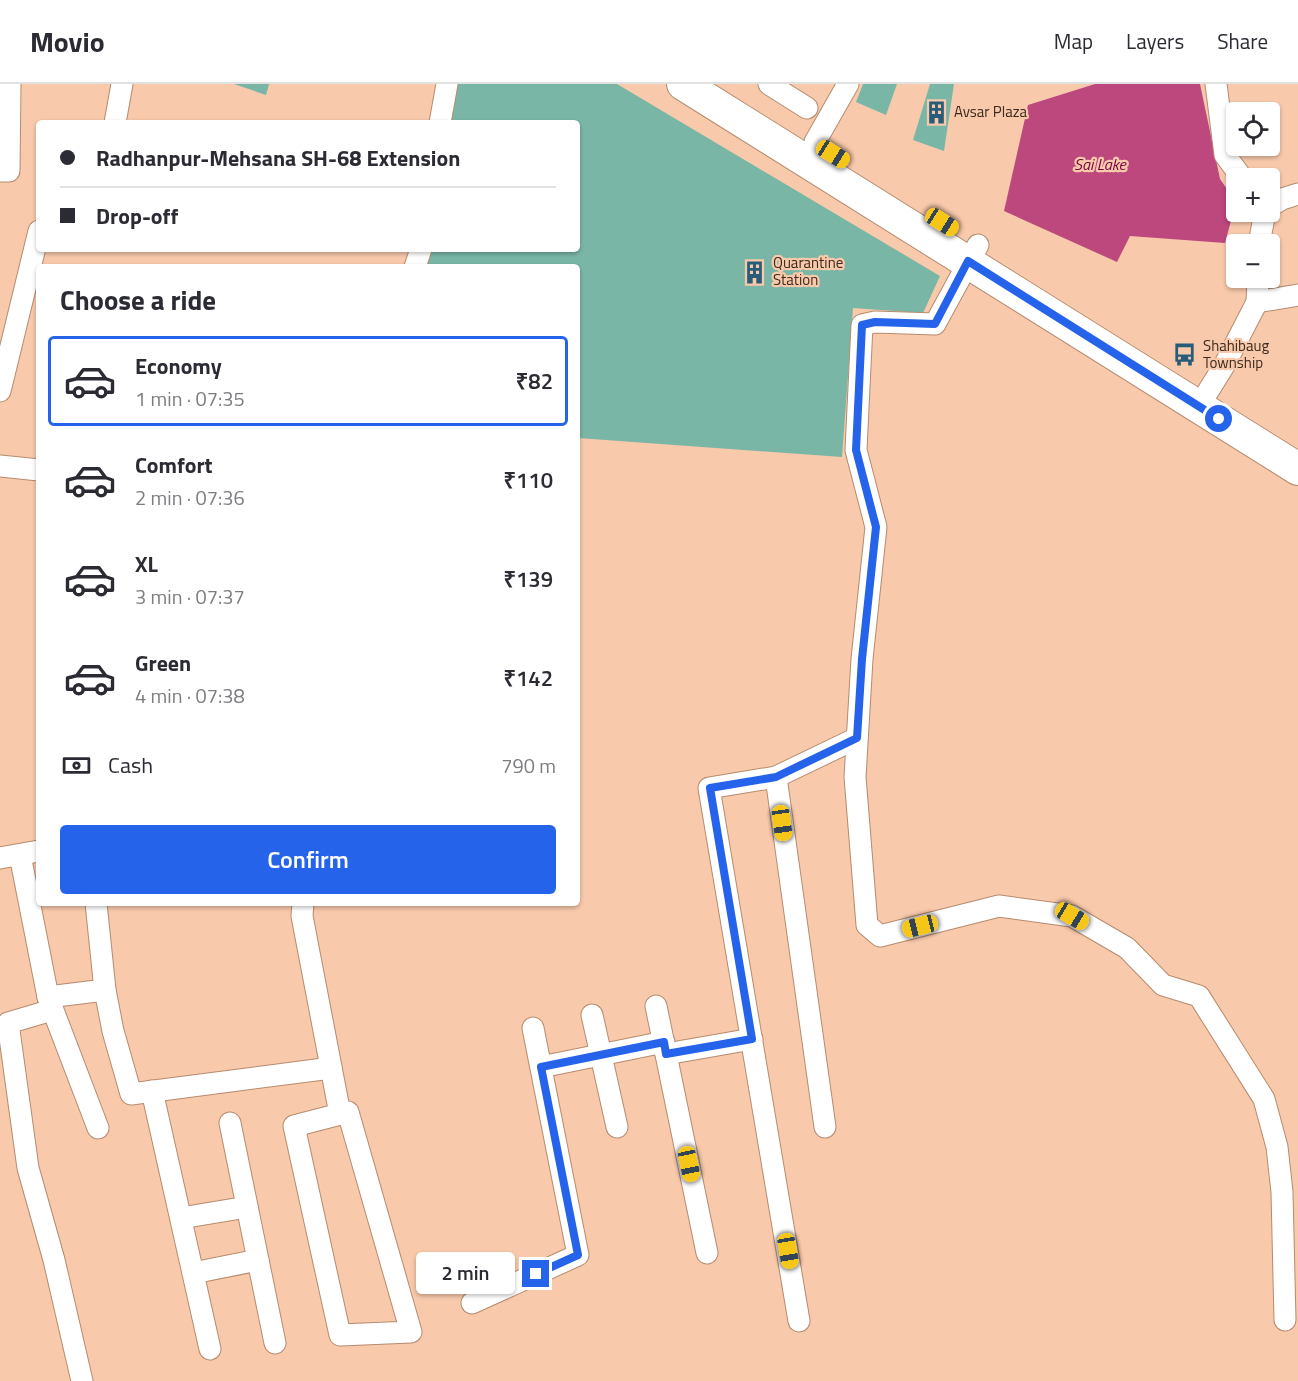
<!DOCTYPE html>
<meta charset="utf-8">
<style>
:root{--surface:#fff;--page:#f2f2f3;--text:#2b2b33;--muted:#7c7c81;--line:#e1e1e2;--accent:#2563eb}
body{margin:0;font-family:"Titillium Web",sans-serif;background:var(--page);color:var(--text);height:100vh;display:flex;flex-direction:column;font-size:22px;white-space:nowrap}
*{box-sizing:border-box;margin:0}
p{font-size:20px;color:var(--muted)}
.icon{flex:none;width:33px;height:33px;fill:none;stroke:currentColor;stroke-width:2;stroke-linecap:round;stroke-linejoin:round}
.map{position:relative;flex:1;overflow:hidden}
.sheet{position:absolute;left:36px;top:180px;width:544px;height:642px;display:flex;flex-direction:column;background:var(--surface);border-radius:6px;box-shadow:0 2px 4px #0004}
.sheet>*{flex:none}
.guide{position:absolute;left:36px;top:36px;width:544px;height:132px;border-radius:6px;box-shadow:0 2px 4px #0004;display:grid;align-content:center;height:132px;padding:0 24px;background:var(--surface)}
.buttons{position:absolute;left:1226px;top:18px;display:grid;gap:12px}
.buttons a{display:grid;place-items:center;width:54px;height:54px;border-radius:6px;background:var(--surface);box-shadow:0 2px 4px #0004;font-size:30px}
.end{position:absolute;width:27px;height:27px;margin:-14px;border:8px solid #2563eb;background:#fff;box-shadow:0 0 0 3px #fff}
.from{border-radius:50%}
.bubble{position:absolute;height:42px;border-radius:6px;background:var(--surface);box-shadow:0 2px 4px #0004;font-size:20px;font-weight:600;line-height:42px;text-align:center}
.car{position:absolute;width:18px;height:36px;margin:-18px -9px;border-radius:8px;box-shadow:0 0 4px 2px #0007;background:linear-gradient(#f5c518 24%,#345 0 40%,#f5c518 0 76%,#345 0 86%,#f5c518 0)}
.guide b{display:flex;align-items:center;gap:21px;height:57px;font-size:22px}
.guide b+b{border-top:2px solid var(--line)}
.guide i{width:15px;height:15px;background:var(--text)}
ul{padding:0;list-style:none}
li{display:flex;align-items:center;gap:18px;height:90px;margin:0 12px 9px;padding:0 12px;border:3px solid transparent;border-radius:6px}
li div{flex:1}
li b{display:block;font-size:22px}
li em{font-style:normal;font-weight:600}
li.current{border-color:var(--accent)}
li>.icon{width:54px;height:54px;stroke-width:1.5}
h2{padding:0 24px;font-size:27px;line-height:72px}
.pay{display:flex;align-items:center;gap:15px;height:66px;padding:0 24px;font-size:22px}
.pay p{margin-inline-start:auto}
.action{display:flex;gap:12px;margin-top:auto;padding:12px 24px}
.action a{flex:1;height:69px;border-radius:6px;background:var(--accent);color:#fff;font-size:24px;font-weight:600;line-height:69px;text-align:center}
header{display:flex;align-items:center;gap:36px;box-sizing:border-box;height:84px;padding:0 30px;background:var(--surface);border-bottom:2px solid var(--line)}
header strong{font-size:28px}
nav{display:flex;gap:33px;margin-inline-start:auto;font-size:21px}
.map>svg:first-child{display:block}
</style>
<header>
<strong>Movio</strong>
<nav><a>Map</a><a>Layers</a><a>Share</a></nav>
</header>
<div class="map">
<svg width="1298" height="1297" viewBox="0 0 1298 1297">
<rect width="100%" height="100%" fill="#f8c9ab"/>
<path fill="#bc487d" d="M1095 0H1200L1220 95 1236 118 1225 159 1130 152 1117 178 1004 127 1028 21Z"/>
<g fill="#7ab6a6">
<path d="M234 0H269L266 11Z"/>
<path d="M455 0H617L940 192 923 229 853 224 842 373 578 354V183H426L430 165H578V39H451Z"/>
<path d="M863 0H897L886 31 856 18Z"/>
<path d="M930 0H954L944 67 913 56Z"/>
</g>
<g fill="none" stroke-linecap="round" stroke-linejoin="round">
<defs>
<g id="minor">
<path d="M769 0 807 24"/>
<path d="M1216 0 1225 71 1242 94"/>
<path d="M115 39 122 0"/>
<path d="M440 39 447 0"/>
<path d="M815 58 848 0"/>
<path d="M0 87H9L10 0"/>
<path d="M1269 123 1282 115 1298 110"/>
<path d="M1259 160 1265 128"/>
<path d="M978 161 935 240 875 238 862 241 856 366 876 443 862 575 855 693 867 841 880 852 999 822 1072 832 1127 864 1163 901 1199 912 1264 1015 1277 1063 1282 1108 1285 1236"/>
<path d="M415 183 421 165"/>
<path d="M1257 218 1298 211"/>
<path d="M0 307 39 147"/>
<path d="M1199 322 1225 280 1257 218 1258 194"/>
<path d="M0 382 39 386"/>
<path d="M776 693 857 654"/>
<path d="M20 771 48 913"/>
<path d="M0 774 39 767"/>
<path d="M96 819 105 906 113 947 131 1010 331 984"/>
<path d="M303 819 302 832 340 1030"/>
<path d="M656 922 707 1169"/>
<path d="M52 926 8 939 28 1084 54 1176 82 1297"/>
<path d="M592 931 617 1043"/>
<path d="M666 970 752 955"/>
<path d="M541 983 664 958"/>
<path d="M152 1007 210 1265"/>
<path d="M348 1028 411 1248 340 1251 294 1042Z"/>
<path d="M230 1039 275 1259"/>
<path d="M98 1044 48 913 105 906"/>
<path d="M181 1134 247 1123"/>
<path d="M193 1189 258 1176"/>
<path d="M472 1219 578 1171 533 944"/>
<path d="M799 1237 709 704 776 693 825 1043"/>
</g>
<path id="highway" d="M683 0 1298 385"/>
</defs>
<use href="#minor" stroke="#b68b6e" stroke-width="23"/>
<use href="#highway" stroke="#b68b6e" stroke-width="34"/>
<use href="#minor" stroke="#fff" stroke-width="21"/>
<use href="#highway" stroke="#fff" stroke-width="32"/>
</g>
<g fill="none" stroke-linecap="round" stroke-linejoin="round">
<path stroke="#2563eb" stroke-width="8" d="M536 1190 578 1171 541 983 664 958 666 970 752 955 710 704 776 693 857 654 862 575 876 443 856 366 862 241 875 238 935 240 968 177 1219 335"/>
</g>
<defs>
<symbol id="building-bare" viewBox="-9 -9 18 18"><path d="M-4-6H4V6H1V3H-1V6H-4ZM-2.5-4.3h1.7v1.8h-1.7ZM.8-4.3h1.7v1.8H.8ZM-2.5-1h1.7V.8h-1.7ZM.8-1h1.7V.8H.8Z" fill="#285c78" stroke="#f8c9ab" stroke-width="2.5" paint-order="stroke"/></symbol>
<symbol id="bus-bare" viewBox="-9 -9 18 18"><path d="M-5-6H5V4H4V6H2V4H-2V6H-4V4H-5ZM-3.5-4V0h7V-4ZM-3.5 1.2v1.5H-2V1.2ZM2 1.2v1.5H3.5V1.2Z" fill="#285c78" stroke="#f8c9ab" stroke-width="2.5" paint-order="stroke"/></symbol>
</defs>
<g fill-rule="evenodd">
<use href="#building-bare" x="920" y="12" width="33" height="33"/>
<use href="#building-bare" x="738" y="172" width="33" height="33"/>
<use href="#bus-bare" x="1168" y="254" width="33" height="33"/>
</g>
<g text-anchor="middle" stroke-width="4.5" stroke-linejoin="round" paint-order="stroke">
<g font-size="15" fill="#3d2b1f" stroke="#f8c9ab" text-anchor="start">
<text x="954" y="33">Avsar Plaza</text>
<text x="773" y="184">Quarantine<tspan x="773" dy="17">Station</tspan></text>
<text x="1203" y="267">Shahibaug<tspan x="1203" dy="17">Township</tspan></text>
</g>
<g font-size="16" font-style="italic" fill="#760144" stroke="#f8c9ab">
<text x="1100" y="86">Sai Lake</text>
</g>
</g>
</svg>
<div class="buttons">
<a><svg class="icon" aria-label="locate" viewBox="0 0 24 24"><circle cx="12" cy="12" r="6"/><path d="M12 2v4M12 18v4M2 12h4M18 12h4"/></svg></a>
<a>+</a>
<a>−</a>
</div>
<i class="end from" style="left:1219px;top:335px"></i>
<i class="end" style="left:536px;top:1190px"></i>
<div class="bubble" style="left:416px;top:1168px;width:99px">2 min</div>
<i class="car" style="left:833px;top:70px;rotate:122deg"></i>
<i class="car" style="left:942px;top:138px;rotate:122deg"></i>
<i class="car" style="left:782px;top:739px;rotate:172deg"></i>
<i class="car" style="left:1072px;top:832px;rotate:121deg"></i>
<i class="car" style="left:920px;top:842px;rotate:256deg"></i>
<i class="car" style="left:689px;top:1080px;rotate:168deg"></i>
<i class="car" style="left:788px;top:1167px;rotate:170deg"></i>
<div class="guide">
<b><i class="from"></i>Radhanpur-Mehsana SH-68 Extension</b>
<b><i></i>Drop-off</b>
</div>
<section class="sheet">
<h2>Choose a ride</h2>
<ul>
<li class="current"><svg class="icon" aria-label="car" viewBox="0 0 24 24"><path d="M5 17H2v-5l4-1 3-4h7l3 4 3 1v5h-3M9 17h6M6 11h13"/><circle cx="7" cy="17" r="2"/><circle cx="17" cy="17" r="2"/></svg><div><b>Economy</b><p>1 min · 07:35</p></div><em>₹82</em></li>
<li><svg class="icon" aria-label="car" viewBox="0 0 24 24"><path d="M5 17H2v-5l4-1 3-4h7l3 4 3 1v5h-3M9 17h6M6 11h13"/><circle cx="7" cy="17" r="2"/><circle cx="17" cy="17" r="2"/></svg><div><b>Comfort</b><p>2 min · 07:36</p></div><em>₹110</em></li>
<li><svg class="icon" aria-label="car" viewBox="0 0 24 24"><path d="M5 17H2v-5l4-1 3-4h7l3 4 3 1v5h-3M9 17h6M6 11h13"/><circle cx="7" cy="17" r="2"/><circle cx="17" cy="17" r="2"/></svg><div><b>XL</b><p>3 min · 07:37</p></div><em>₹139</em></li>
<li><svg class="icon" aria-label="car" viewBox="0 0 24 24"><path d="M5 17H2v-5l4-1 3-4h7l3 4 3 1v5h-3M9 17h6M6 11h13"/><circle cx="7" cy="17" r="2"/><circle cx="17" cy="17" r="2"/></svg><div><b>Green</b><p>4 min · 07:38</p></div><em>₹142</em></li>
</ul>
<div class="pay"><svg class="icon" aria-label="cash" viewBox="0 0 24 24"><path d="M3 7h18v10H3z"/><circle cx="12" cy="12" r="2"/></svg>Cash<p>790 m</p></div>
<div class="action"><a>Confirm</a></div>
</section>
</div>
